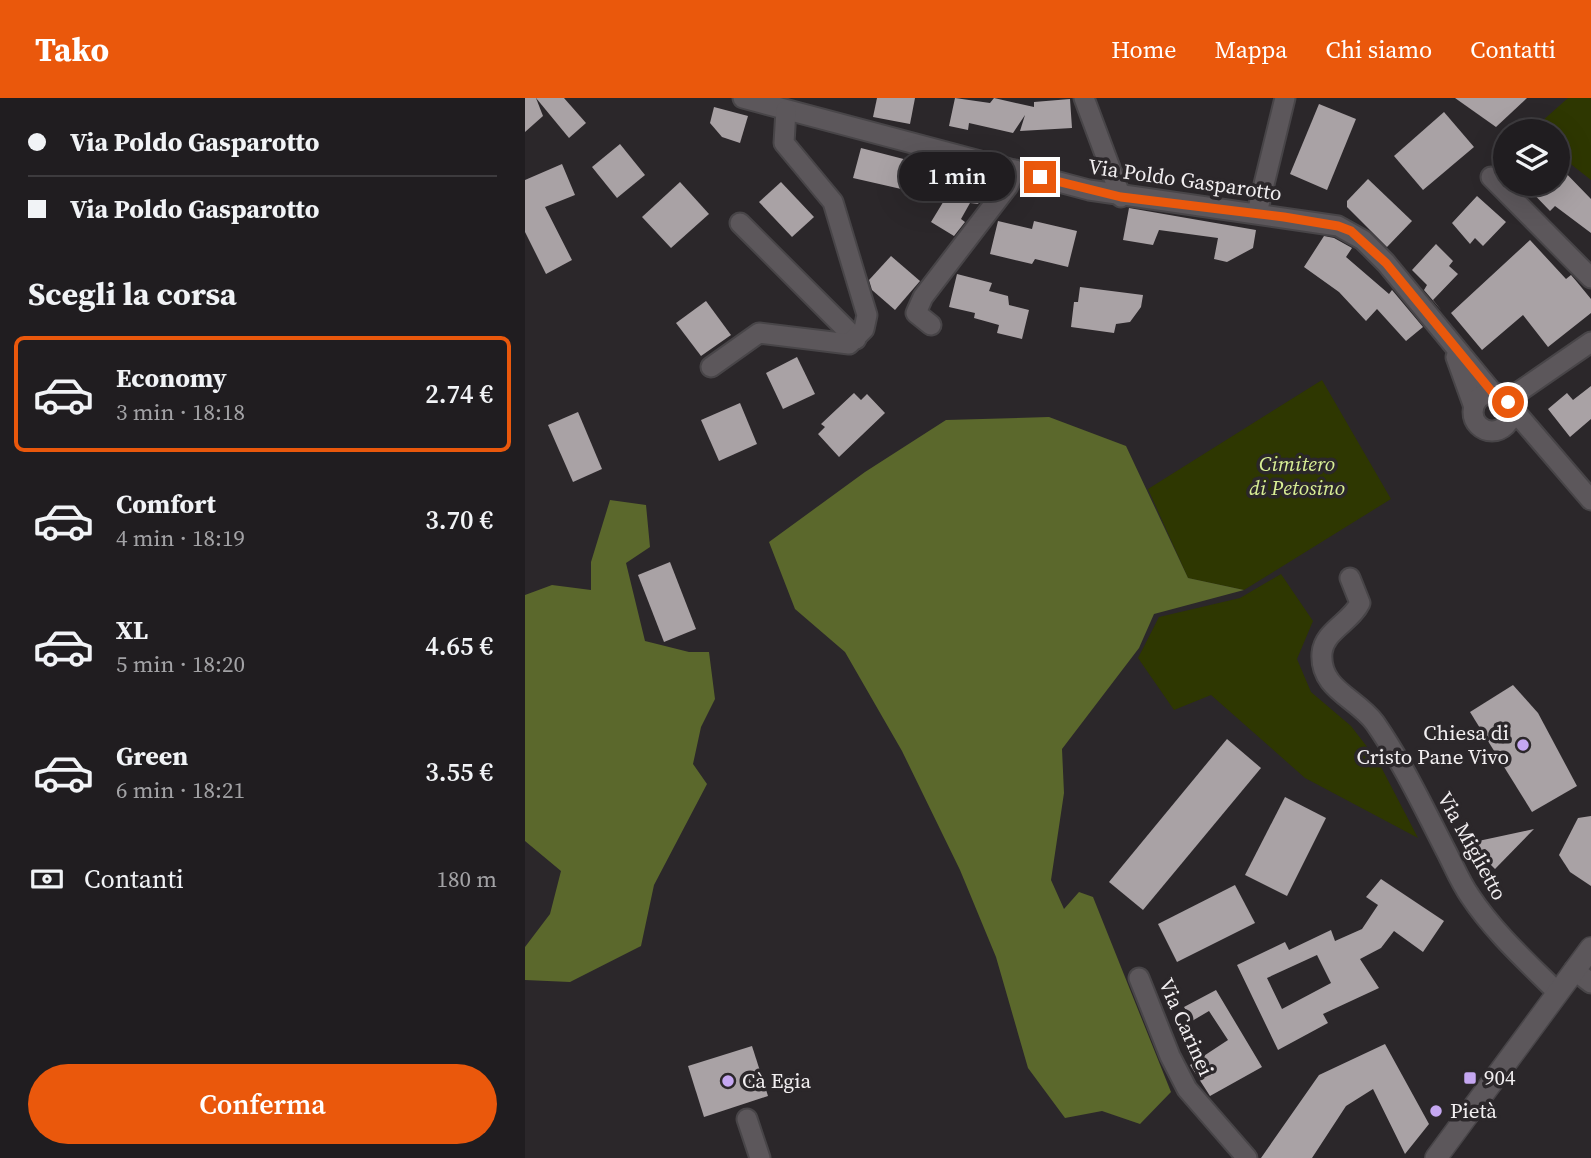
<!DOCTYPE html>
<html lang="it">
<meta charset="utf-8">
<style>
:root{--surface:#201d20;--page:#2d2a2d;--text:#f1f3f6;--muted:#a2a2a5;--line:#3d3b3e;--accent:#ea580c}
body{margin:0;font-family:"Source Serif 4",serif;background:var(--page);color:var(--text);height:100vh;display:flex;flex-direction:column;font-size:26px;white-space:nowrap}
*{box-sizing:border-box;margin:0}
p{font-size:23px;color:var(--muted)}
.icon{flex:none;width:38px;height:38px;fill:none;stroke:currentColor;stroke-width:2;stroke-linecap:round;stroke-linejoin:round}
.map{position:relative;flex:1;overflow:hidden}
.side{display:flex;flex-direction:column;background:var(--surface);width:525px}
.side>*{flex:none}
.banner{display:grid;align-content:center;height:154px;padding:0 28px;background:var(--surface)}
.fabs{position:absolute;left:968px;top:21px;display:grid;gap:14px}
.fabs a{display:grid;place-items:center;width:77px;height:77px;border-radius:50%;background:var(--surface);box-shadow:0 7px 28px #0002,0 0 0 2px var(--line);font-size:35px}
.end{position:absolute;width:32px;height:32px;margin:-16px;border:9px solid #ea580c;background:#fff;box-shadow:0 0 0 4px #fff}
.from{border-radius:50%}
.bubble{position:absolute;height:49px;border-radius:24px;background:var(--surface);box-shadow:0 7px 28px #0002,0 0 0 2px var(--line);font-size:23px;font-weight:600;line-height:49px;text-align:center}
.banner b{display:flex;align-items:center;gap:24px;height:66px;font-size:26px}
.banner b+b{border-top:2px solid var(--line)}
.banner i{width:18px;height:18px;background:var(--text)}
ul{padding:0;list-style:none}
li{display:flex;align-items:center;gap:21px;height:116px;margin:0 14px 10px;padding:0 14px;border:4px solid transparent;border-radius:10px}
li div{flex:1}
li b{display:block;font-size:26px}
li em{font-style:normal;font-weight:600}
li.active{border-color:var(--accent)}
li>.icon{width:63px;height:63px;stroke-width:1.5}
h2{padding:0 28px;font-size:32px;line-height:84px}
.pay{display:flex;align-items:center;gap:18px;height:77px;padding:0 28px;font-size:26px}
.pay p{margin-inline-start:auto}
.action{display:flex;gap:14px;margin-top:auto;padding:14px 28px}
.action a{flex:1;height:80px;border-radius:42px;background:var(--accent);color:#fff;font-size:28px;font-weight:600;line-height:80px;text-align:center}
header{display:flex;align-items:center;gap:42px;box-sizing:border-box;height:98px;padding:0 35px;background:var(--accent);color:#fff}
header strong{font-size:33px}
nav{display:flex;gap:38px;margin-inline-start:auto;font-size:24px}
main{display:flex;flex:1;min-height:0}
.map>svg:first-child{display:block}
</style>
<header>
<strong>Tako</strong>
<nav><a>Home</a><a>Mappa</a><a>Chi siamo</a><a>Contatti</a></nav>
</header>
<main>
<section class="side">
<div class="banner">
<b><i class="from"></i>Via Poldo Gasparotto</b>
<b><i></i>Via Poldo Gasparotto</b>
</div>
<h2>Scegli la corsa</h2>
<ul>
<li class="active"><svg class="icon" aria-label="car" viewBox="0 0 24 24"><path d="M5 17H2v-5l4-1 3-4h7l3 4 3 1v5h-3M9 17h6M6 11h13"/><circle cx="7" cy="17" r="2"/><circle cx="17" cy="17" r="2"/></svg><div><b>Economy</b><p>3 min · 18:18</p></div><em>2.74 €</em></li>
<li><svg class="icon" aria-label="car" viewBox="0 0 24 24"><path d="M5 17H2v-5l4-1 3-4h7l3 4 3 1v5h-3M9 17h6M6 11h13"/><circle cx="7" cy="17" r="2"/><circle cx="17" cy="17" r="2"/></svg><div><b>Comfort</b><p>4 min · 18:19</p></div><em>3.70 €</em></li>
<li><svg class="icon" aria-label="car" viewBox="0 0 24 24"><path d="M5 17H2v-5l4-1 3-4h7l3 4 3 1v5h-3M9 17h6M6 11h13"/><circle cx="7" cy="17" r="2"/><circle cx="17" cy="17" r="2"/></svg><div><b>XL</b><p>5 min · 18:20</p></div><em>4.65 €</em></li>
<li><svg class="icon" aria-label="car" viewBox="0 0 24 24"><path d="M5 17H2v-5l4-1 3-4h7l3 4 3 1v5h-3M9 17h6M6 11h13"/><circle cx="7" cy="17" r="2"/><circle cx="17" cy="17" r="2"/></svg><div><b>Green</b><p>6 min · 18:21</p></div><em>3.55 €</em></li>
</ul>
<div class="pay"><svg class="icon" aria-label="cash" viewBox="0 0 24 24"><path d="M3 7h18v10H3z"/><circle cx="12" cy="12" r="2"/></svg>Contanti<p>180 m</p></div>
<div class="action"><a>Conferma</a></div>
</section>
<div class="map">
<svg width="1066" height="1060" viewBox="0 0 1066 1060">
<rect width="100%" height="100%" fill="#2b272a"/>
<g fill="#2e3701">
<path d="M1043 0H1066V82L1033 56 1032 33H1006Z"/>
<path d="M797 282 866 401 719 492 663 480 623 391Z"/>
<path d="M756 476 788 523 772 561 786 594 826 628 853 663 893 740 780 680 686 597 649 612 613 560 634 519 715 500Z"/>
</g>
<g fill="#5b682c">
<path d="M524 319 601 348 663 480 719 492 629 516 614 550 537 651 539 695 526 782 539 811 554 794 568 799 646 994 615 1026 577 1013 540 1020 503 970 471 859 435 772 377 653 320 554 270 511 244 444 340 374 421 322Z"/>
<path d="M85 402 121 407 125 449 101 465 120 543 164 554H184L190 601 176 629 168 666 182 686 129 787 116 848 45 884 0 882V849L25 816 36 773 0 743V497L27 487 66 492V464Z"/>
</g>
<g fill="#a9a2a5" fill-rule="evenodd">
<path d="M0 0H11L18 18 0 34Z"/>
<path d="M11 0H39L61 25 44 40Z"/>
<path d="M352 0H390L385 26 348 19Z"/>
<path d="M430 0 465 5 469 0 509 9V4L545 1 547 30 495 33 500 17 488 35 444 25 443 32 424 28Z"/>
<path d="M930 0H1002L971 29Z"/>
<path d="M794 6 831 21 802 92 765 76Z"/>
<path d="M189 9 223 18 215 45 197 39 185 25Z"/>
<path d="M919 14 949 49 898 92 869 58Z"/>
<path d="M95 46 120 77 92 100 67 69Z"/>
<path d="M336 50 394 65V61L424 67 421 86 454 106 445 105 436 121 440 124 429 138 406 124 420 101 328 80Z"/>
<path d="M37 66 50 97 20 109 47 162 21 176 0 134V82Z"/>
<path d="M1032 66 1066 101V135L1030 108 1025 113 999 86H1032Z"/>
<path d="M843 81 887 123 862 149 822 109V103Z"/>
<path d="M155 84 184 116 146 150 117 119Z"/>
<path d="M256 84 289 119 267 139 234 104Z"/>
<path d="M952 98 981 124 958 148 950 140 945 146 927 125Z"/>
<path d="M604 110 731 132 728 150 702 164 689 161 693 140 634 132 628 147 598 142Z"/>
<path d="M473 123 507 131 509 123 552 133 543 169 510 161 507 166 465 156Z"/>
<path d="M799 138 809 140 827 150 821 159 864 196 867 192 898 229 881 243 852 211 841 223 814 194 779 169Z"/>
<path d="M1005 142 1041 181 1046 177 1052 184 1066 201V215L1023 249 998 217 957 252 926 215Z"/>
<path d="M911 146 928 163 924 168 933 176 908 202 917 213 899 192 902 187 887 172Z"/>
<path d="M366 158 395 183 370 212 347 192 344 182Z"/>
<path d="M432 176 467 185 464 193 483 198 484 207 504 212 497 241 472 235 474 227 449 220 450 215 424 209Z"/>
<path d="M555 189 618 197 616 209 605 224 591 226 589 235 546 229 549 204H553Z"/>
<path d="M181 203 206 237 176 258 151 225Z"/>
<path d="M272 259 290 296 258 311 241 275Z"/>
<path d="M1066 288V321L1045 339 1023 311 1042 295 1048 302Z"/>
<path d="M329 295 336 302 342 296 360 315 314 359 293 336 300 329 296 326Z"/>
<path d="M215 305 232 346 194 363 176 322Z"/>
<path d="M53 314 77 371 48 384 23 327Z"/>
<path d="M145 464 171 531 139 544 113 477Z"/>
<path d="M988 587 1013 615 1052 688 1007 714 945 614Z"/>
<path d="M702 641 736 670 618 812 584 784Z"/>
<path d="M760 699 801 720 762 798 720 777Z"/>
<path d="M1066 718V788L1045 774 1034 757 1053 720Z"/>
<path d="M1009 731 970 771 944 745Z"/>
<path d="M856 781 919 823 898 854 869 833 856 850 835 861 854 890 798 916 803 925 753 952 712 867 760 844 764 852 806 832 810 843 837 831 853 807 841 799ZM792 857 806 885 757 911 742 880Z"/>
<path d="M710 787 730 825 652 864 633 826Z"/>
<path d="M691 892 737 969 685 998 665 967 703 942 684 913 667 923 659 909Z"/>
<path d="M860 946 904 1026 880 1056 848 991 821 1008 787 1060H736L794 977Z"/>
<path d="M227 948 243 998 179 1019 163 968Z"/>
</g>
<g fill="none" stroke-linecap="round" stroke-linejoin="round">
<defs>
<g id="minor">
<path d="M218 0 564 92 813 128 838 142 861 165 968 295"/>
<path d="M559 0 596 99"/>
<path d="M966 79 1066 180"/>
<path d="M732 115 760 0"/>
<path d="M215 125 331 241"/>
<path d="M406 227 391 215 398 199 483 88 490 72"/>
<path d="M931 259 949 309"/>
<path d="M186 269 234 235 324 246 339 231 342 217 308 104 259 45 261 12"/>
<circle cx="967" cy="314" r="19"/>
<path d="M982 302 1066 244"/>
<path d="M987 310 1066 402"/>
<path d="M825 480 835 505C826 524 799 533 797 555 794 591 832 600 850 625 877 664 898 708 920 751 928 766 935 784 945 798 968 833 1002 864 1031 893"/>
<path d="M1049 872 1066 885"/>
<path d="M614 880 645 958 662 991 722 1060"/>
<path d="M222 1021 235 1060"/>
</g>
<path id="tertiary" d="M911 1060 1066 850"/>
</defs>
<use href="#minor" stroke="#484548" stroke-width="23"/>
<use href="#tertiary" stroke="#484548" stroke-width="24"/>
<use href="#minor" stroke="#5c575b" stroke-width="19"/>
<use href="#tertiary" stroke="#5c575b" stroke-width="21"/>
</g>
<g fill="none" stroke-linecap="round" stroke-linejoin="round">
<path stroke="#ea580c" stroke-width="9" d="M515 79 596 99 759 119 813 128 826 133 861 165 968 295 983 304"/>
</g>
<g fill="#c5a7f1" stroke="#2b272a" stroke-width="2.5">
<circle cx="998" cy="647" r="7"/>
<rect x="938" y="973" width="14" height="14" rx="3.5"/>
<circle cx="203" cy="983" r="7"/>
<circle cx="911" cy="1013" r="7"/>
</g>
<g text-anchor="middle" stroke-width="7" stroke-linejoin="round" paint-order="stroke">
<g font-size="21" fill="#f1eef0" stroke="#2b272a">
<text transform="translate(660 82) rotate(8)" y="7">Via Poldo Gasparotto</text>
<text transform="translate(947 748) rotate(61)" y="7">Via Miglietto</text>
<text transform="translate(661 929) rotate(66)" y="7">Via Carinei</text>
</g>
<g font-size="21" font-style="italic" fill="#d9ef95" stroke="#2b272a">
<text x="772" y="373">Cimitero<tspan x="772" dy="24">di Petosino</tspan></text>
</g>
<g font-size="21" fill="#f1eef0" stroke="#2b272a" text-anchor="start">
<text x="984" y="642" text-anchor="end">Chiesa di<tspan x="984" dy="24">Cristo Pane Vivo</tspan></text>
<text x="959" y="987">904</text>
<text x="217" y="990">Cà Egia</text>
<text x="925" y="1020">Pietà</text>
</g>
</g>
</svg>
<div class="fabs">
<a><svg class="icon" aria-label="layers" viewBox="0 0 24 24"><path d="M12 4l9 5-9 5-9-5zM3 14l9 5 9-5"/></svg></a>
</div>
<i class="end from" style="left:983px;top:304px"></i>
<i class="end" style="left:515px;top:79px"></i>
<div class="bubble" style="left:374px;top:54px;width:116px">1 min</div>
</div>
</main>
